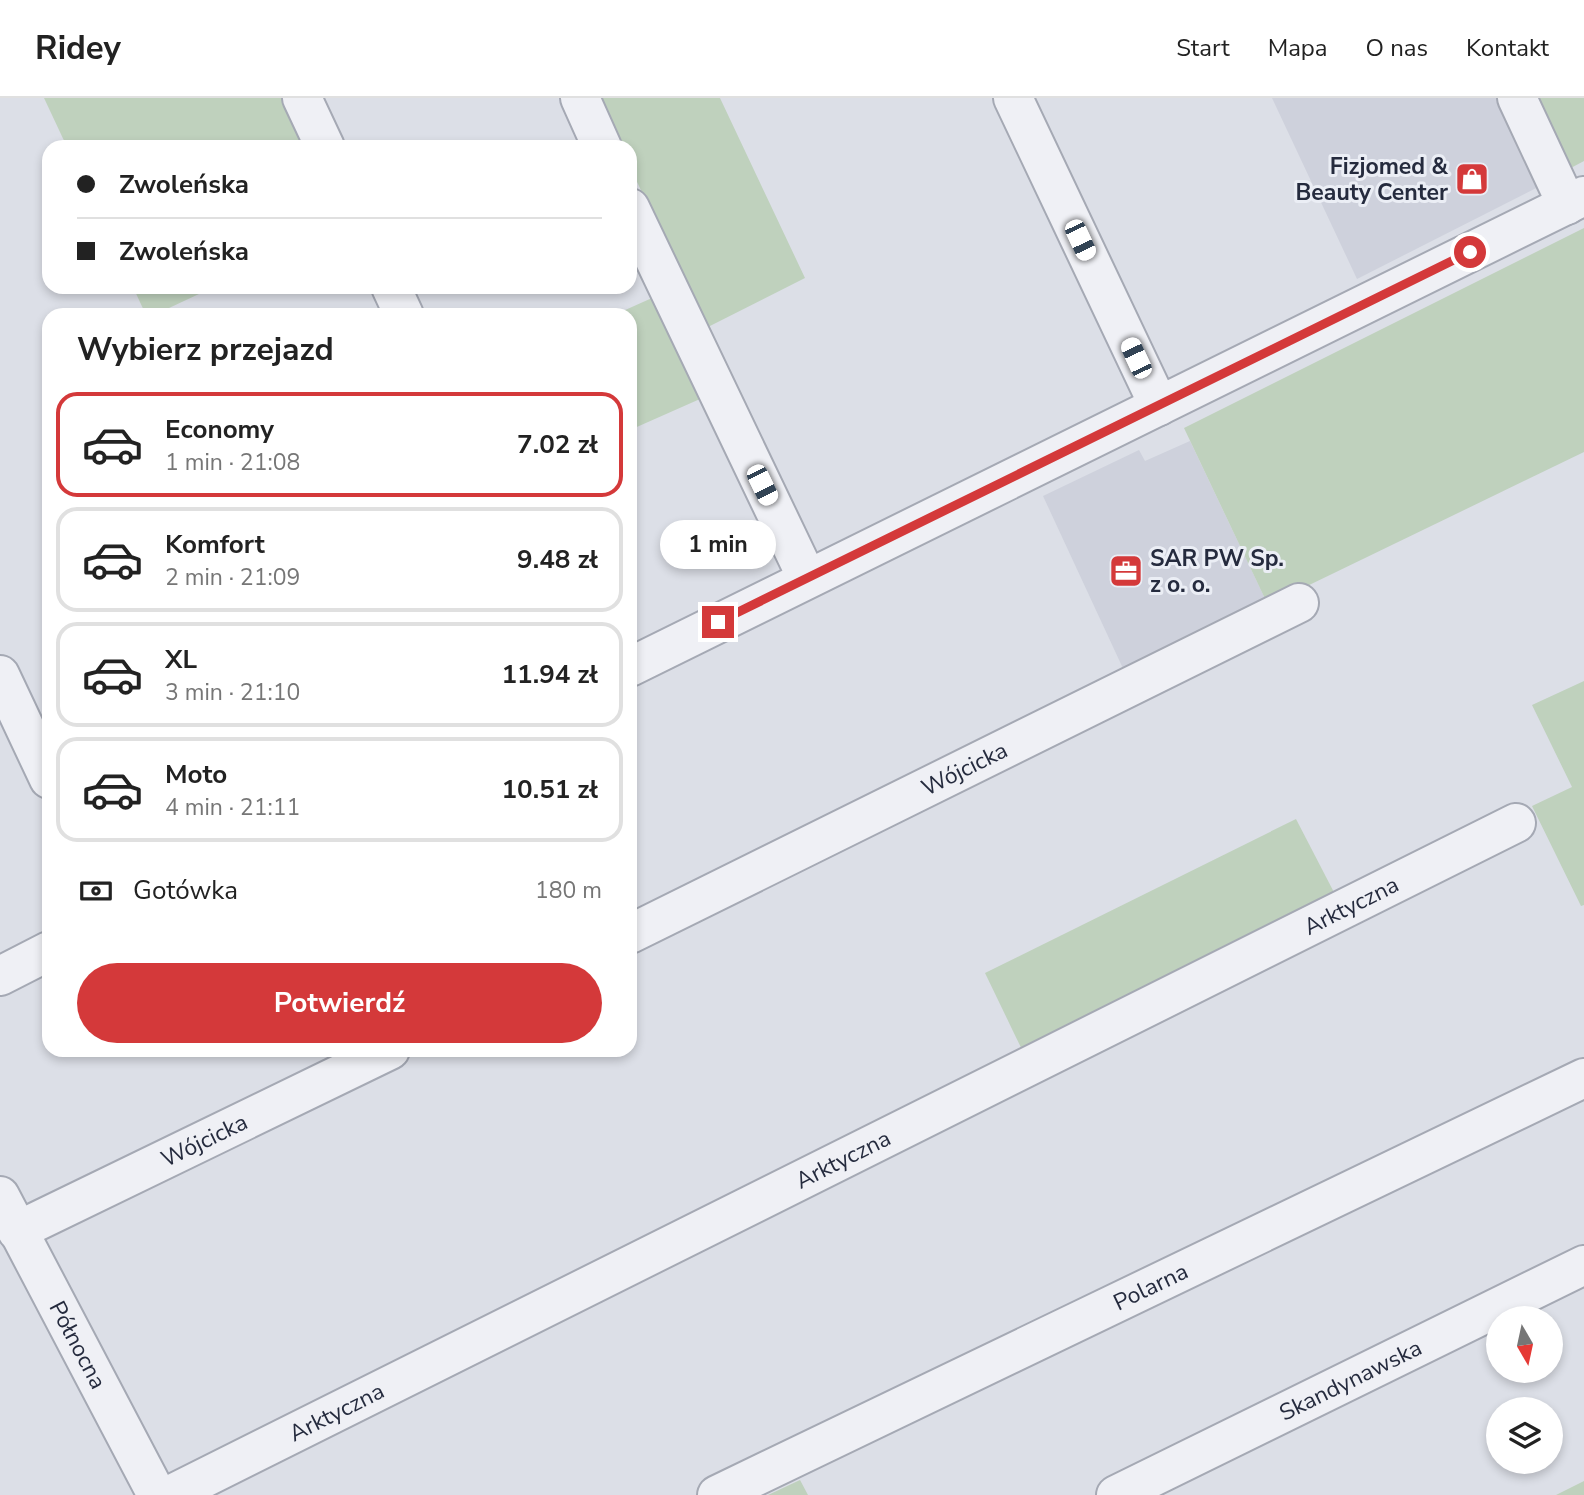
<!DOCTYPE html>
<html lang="pl">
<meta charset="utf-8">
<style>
:root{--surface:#fff;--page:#f6f6f6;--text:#222;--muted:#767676;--line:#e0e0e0;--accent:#d4393a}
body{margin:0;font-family:"Nunito Sans",sans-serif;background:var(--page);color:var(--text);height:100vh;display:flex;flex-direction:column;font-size:26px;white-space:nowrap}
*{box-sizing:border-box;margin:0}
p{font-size:23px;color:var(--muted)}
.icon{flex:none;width:38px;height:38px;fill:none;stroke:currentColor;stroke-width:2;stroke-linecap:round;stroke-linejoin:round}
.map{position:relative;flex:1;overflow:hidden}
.panel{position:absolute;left:42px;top:210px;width:595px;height:749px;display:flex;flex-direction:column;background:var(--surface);border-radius:21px;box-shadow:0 4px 10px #0003}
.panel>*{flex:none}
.top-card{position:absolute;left:42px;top:42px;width:595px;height:154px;border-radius:21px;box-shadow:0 4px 10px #0003;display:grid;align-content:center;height:154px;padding:0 35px;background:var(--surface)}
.needle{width:46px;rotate:171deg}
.tools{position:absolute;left:1486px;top:1208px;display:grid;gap:14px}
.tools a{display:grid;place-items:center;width:77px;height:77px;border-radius:50%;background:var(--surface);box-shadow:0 4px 10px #0003;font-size:35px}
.end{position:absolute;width:32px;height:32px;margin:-16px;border:9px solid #d4393a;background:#fff;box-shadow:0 0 0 4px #fff}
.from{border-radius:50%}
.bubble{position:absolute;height:49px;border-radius:24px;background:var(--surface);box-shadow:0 4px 10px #0003;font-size:23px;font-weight:700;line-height:49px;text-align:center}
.car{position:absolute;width:21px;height:42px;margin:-21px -10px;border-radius:9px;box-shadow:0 0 5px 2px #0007;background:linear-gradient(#fff 24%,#345 0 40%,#fff 0 76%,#345 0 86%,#fff 0)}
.top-card b{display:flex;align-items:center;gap:24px;height:66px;font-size:26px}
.top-card b+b{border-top:2px solid var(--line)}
.top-card i{width:18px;height:18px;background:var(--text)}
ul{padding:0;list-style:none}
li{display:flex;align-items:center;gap:21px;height:105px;margin:0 14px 10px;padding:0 21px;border:4px solid var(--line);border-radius:21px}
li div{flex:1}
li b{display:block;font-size:26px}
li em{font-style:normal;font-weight:700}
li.active{border-color:var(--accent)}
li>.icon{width:63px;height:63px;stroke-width:1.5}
h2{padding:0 35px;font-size:32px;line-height:84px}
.pay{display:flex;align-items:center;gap:18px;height:77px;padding:0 35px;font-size:26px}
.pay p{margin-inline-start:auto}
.button{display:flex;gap:14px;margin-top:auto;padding:14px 35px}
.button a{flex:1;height:80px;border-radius:42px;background:var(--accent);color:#fff;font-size:28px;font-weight:700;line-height:80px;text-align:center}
header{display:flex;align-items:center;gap:42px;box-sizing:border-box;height:98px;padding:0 35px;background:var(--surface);border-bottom:2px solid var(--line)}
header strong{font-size:33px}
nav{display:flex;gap:38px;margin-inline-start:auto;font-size:24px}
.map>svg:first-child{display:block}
</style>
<header>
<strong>Ridey</strong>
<nav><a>Start</a><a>Mapa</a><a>O nas</a><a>Kontakt</a></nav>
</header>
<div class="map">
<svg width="1584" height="1397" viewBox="0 0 1584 1397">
<rect width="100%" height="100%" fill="#dcdfe7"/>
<g fill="#ced1dc">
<path d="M1272 0H1507L1546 85 1357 181Z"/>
<path d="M1190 343 1268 507 1127 579 1043 398 1139 352 1145 363Z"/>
</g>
<g fill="#bfd1bd">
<path d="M44 0H289L313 49H67Z"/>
<path d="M598 0H720L805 180 706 230 630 69V49H621Z"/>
<path d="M1532 0H1584V63L1567 72Z"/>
<path d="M1584 130V354L1268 507 1184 330Z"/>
<path d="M133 189H214L154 217H146Z"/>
<path d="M652 200 700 301 630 332V217H614Z"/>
<path d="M1584 583V807L1581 808 1532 708 1572 689 1532 607Z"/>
<path d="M1296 721 1339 804 1026 960 985 875Z"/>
<path d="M800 1382 808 1397H768Z"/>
<path d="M1584 1383V1397H1556Z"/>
</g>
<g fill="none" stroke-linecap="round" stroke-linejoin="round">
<defs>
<g id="minor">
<path d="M302 0 325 49"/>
<path d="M580 0 602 49"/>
<path d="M1013 0 1159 308"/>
<path d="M1517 0 1567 107"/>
<path d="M630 110 807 480"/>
<path d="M391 189 404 217"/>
<path d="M630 569 1584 98"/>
<path d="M0 577 49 681"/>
<path id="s1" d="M630 836 1299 505"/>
<path d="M0 878 49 853"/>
<path id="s2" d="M0 1098 157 1397"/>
<path id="s3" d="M17 1133 390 952"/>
<path id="s4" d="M170 1397 1516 725"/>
<path id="s5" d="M717 1397 1584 980"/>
<path id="s6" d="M1116 1397 1584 1167"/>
</g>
</defs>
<use href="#minor" stroke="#a5a9b4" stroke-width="42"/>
<use href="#minor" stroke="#eff0f5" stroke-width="38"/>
</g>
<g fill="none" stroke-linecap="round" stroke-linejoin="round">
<path stroke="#d4393a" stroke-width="9" d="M718 524 1470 154"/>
</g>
<defs>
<symbol id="shop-square" viewBox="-11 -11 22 22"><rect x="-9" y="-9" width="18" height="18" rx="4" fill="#d4393a" stroke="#ebeef5"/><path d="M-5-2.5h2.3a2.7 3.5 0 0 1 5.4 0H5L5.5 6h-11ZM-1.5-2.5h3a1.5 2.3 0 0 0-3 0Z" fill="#fff"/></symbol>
<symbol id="office-square" viewBox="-11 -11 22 22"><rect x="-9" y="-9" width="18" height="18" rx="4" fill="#d4393a" stroke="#ebeef5"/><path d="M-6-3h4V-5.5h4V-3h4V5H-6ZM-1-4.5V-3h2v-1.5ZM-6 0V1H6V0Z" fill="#fff"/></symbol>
</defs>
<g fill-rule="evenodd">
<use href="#shop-square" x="1453" y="62" width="38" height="38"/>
<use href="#office-square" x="1107" y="454" width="38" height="38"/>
</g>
<g text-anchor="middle" stroke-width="6" stroke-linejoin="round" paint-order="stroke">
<g font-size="23" font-weight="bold" fill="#252b3e" stroke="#ebeef5" text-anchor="end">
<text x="1448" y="76">Fizjomed &amp;<tspan x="1448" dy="26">Beauty Center</tspan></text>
<text x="1150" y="468" text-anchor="start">SAR PW Sp.<tspan x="1150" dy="26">z o. o.</tspan></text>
</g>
<g font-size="23" fill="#252b3e" stroke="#ebeef5">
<text dy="8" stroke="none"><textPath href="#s1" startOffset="373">Wójcicka</textPath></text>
<text dy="8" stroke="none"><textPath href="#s4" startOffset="1320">Arktyczna</textPath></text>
<text dy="8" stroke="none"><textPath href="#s3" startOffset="208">Wójcicka</textPath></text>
<text dy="8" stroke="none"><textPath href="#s4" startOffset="752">Arktyczna</textPath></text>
<text dy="8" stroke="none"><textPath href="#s5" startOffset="481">Polarna</textPath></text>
<text dy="8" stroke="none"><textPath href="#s2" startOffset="168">Północna</textPath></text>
<text dy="8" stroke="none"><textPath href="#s6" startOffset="261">Skandynawska</textPath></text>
<text dy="8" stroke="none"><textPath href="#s4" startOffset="186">Arktyczna</textPath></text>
</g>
</g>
</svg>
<div class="tools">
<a><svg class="needle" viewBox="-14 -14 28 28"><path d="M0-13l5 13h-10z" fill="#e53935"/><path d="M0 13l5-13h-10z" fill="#767676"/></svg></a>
<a><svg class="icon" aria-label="layers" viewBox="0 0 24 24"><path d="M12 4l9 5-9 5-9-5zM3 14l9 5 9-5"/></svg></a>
</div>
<i class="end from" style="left:1470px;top:154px"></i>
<i class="end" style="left:718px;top:524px"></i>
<div class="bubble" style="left:660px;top:422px;width:116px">1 min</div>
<i class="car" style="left:1080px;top:142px;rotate:155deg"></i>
<i class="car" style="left:1136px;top:260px;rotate:335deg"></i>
<i class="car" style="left:762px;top:387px;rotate:154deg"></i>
<div class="top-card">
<b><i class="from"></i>Zwoleńska</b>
<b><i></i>Zwoleńska</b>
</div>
<section class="panel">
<h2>Wybierz przejazd</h2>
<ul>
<li class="active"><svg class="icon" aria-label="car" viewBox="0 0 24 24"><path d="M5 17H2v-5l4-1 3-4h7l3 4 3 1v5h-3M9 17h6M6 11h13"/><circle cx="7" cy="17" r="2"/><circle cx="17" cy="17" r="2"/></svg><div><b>Economy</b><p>1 min · 21:08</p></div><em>7.02 zł</em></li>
<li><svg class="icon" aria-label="car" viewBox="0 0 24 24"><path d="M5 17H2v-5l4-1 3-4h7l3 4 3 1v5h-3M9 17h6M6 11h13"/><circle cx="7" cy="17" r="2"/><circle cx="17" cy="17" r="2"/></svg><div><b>Komfort</b><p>2 min · 21:09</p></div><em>9.48 zł</em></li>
<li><svg class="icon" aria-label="car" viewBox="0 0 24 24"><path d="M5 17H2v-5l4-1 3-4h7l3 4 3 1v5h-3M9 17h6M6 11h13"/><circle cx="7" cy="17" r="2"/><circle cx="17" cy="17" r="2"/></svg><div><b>XL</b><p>3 min · 21:10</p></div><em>11.94 zł</em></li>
<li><svg class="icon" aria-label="car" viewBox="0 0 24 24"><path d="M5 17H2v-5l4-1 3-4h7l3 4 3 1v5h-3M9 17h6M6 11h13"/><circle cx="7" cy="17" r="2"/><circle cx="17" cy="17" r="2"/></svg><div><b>Moto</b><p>4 min · 21:11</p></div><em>10.51 zł</em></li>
</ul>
<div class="pay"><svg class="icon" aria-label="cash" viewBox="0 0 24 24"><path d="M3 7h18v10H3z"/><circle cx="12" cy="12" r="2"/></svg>Gotówka<p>180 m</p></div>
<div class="button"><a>Potwierdź</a></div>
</section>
</div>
